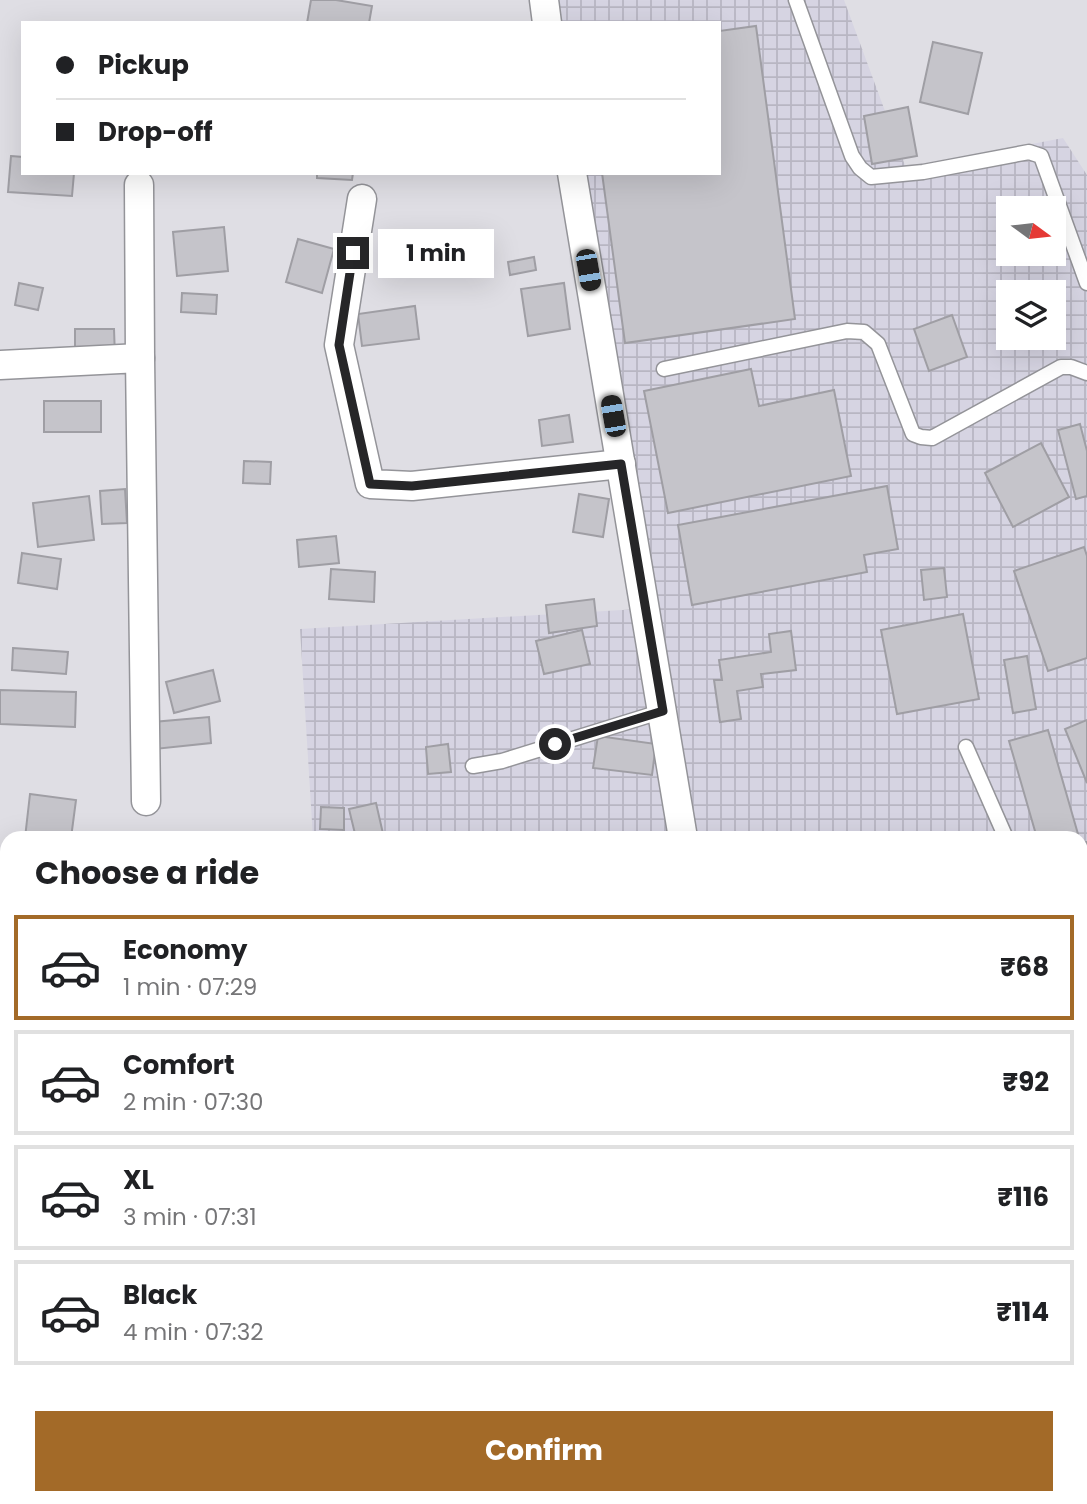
<!DOCTYPE html>
<meta charset="utf-8">
<style>
:root{--surface:#fff;--page:#f2f2f2;--text:#202124;--muted:#757577;--line:#e0e0e0;--accent:#a36a28}
body{margin:0;font-family:Poppins,sans-serif;background:var(--page);color:var(--text);height:100vh;display:flex;flex-direction:column;font-size:26px;white-space:nowrap}
*{box-sizing:border-box;margin:0}
p{font-size:23px;color:var(--muted)}
.icon{flex:none;width:38px;height:38px;fill:none;stroke:currentColor;stroke-width:2;stroke-linecap:round;stroke-linejoin:round}
.map{position:relative;flex:1;overflow:hidden}
.panel{position:absolute;left:0px;top:831px;width:1088px;height:674px;display:flex;flex-direction:column;background:var(--surface);border-radius:21px 21px 0 0;box-shadow:0 7px 28px #0002}
.panel>*{flex:none}
.hud{position:absolute;left:21px;top:21px;width:700px;height:154px;border-radius:0px;box-shadow:0 7px 28px #0002;display:grid;align-content:center;height:154px;padding:0 35px;background:var(--surface)}
.needle{width:46px;rotate:105deg}
.buttons{position:absolute;left:996px;top:196px;display:grid;gap:14px}
.buttons a{display:grid;place-items:center;width:70px;height:70px;border-radius:0px;background:var(--surface);box-shadow:0 7px 28px #0002;font-size:35px}
.end{position:absolute;width:32px;height:32px;margin:-16px;border:9px solid #262628;background:#fff;box-shadow:0 0 0 4px #fff}
.from{border-radius:50%}
.bubble{position:absolute;height:49px;border-radius:0px;background:var(--surface);box-shadow:0 7px 28px #0002;font-size:23px;font-weight:700;line-height:49px;text-align:center}
.car{position:absolute;width:21px;height:42px;margin:-21px -10px;border-radius:9px;box-shadow:0 0 5px 2px #0007;background:linear-gradient(#222 24%,#8ab4d8 0 40%,#222 0 76%,#8ab4d8 0 86%,#222 0)}
.hud b{display:flex;align-items:center;gap:24px;height:66px;font-size:26px}
.hud b+b{border-top:2px solid var(--line)}
.hud i{width:18px;height:18px;background:var(--text)}
ul{padding:0;list-style:none}
li{display:flex;align-items:center;gap:21px;height:105px;margin:0 14px 10px;padding:0 21px;border:4px solid var(--line);border-radius:0px}
li div{flex:1}
li b{display:block;font-size:26px}
li em{font-style:normal;font-weight:700}
li.active{border-color:var(--accent)}
li>.icon{width:63px;height:63px;stroke-width:1.5}
h2{padding:0 35px;font-size:32px;line-height:84px}
.cta{display:flex;gap:14px;margin-top:auto;padding:14px 35px}
.cta a{flex:1;height:80px;border-radius:0px;background:var(--accent);color:#fff;font-size:28px;font-weight:700;line-height:80px;text-align:center}
.map>svg:first-child{display:block}
</style>
<div class="map">
<svg width="1087" height="1504" viewBox="0 0 1087 1504">
<defs>
<pattern id="industrial-grid" width="8" height="8" patternUnits="userSpaceOnUse" patternTransform="scale(1.75)"><rect width="8" height="8" fill="#d6d4e2"/><path d="M0 4h8M4 0v8" fill="none" stroke="#b8b6c2"/></pattern>
</defs>
<rect width="100%" height="100%" fill="#dfdee4"/>
<path fill="url(#industrial-grid)" fill-rule="evenodd" d="M546 0H844L906 168 1063 138 1087 175V1504H355V1498H1082V838H313L300 629 639 609 573 173H719V23H550ZM1008 208H1054V254H1008ZM1008 292H1054V338H1008Z"/>
<g fill="#c5c4ca" stroke="#9f9ea4" stroke-width="2">
<path d="M311 0H336L372 6 369 23H307Z"/>
<path d="M756 26 795 319 625 343 602 173H719V31Z"/>
<path d="M933 42 982 53 968 114 920 102Z"/>
<path d="M908 107 917 156 872 164 864 116Z"/>
<path d="M11 156 23 157V173H74L72 196 8 192Z"/>
<path d="M317 173H353L352 180 317 178Z"/>
<path d="M224 227 228 271 177 276 173 232Z"/>
<path d="M411 233 416 272 383 276 379 237Z"/>
<path d="M298 239 334 249 322 293 286 282Z"/>
<path d="M534 257 536 270 510 275 508 262Z"/>
<path d="M19 283 43 288 38 310 15 305Z"/>
<path d="M564 283 570 329 528 336 521 289Z"/>
<path d="M182 293 217 295 216 314 181 312Z"/>
<path d="M415 306 419 339 362 346 358 314Z"/>
<path d="M952 315 967 357 929 371 914 329Z"/>
<path d="M75 329H114L115 357H75Z"/>
<path d="M751 369 759 406 834 390 851 476 668 513 644 391Z"/>
<rect x="44" y="401" width="57" height="31"/>
<path d="M569 415 573 442 542 446 539 420Z"/>
<path d="M1080 424 1087 451V496L1076 499 1058 430Z"/>
<path d="M1041 443 1069 497 1013 527 985 473Z"/>
<path d="M244 461 271 462 270 484 243 483Z"/>
<path d="M887 486 898 549 864 555 867 572 692 605 678 525Z"/>
<path d="M125 489 127 523 102 524 100 491Z"/>
<path d="M579 494 609 499 603 537 573 532Z"/>
<path d="M89 496 94 540 38 547 33 503Z"/>
<path d="M336 536 339 563 299 567 297 540Z"/>
<path d="M1084 547 1087 556V658L1048 671 1014 571Z"/>
<path d="M22 553 61 559 57 589 18 583Z"/>
<path d="M944 568 947 597 924 600 921 570Z"/>
<path d="M331 569 375 572 374 602 329 599Z"/>
<path d="M594 599 597 626 549 633 546 605Z"/>
<path d="M963 614 979 699 897 714 881 630Z"/>
<path d="M582 630 590 664 544 674 536 641Z"/>
<path d="M791 631 796 670 761 674 763 687 737 691 741 719 720 722 714 680H722L719 660 771 652 769 634Z"/>
<path d="M13 648 68 652 66 674 12 670Z"/>
<path d="M1027 656 1036 709 1013 713 1004 660Z"/>
<path d="M213 670 220 701 174 713 166 682Z"/>
<path d="M0 690 76 692 75 727 0 724Z"/>
<path d="M209 717 211 743 155 749 153 722Z"/>
<path d="M1087 720V783L1065 729Z"/>
<path d="M1048 730 1078 834 1064 838H1037L1009 741Z"/>
<path d="M598 736 656 744 652 775 593 768Z"/>
<path d="M448 744 451 772 428 774 426 747Z"/>
<path d="M30 794 76 800 71 838H25Z"/>
<path d="M376 803 384 838H356L349 809Z"/>
<path d="M321 807 344 808V830L320 829Z"/>
<path d="M577 833V838H550L549 835Z"/>
<path d="M1087 842V997H1084L1082 985V843Z"/>
<path d="M1087 1163V1430L1082 1432V1164Z"/>
<path d="M1087 1475V1504H947L946 1498H1082V1476Z"/>
<path d="M478 1498H527V1504H479Z"/>
</g>
<g fill="none" stroke-linecap="round" stroke-linejoin="round">
<defs>
<g id="lane">
<path d="M796 0 852 156 860 168 871 177 923 172 1029 152 1041 156 1087 283"/>
<path d="M664 369 847 331 864 332 878 344 913 434 921 437 932 438 1061 367H1071L1087 373"/>
<path d="M966 747 1006 838"/>
<path d="M473 766 502 761 663 711"/>
<path d="M1082 1007 1087 1013"/>
<path d="M1082 1125 1087 1124"/>
<path d="M810 1498 811 1504"/>
<path d="M685 1504 712 1498"/>
</g>
<g id="street">
<path d="M544 0 547 23"/>
<path d="M572 173 683 838"/>
<path d="M139 185 140 358"/>
<path d="M362 199 339 345 370 484 412 486 621 464"/>
<path d="M0 365 140 358 146 801"/>
<path d="M0 1213 7 1212"/>
<path d="M769 1498 770 1504"/>
</g>
</defs>
<use href="#lane" stroke="#949499" stroke-width="17"/>
<use href="#street" stroke="#949499" stroke-width="31"/>
<use href="#lane" stroke="#fff" stroke-width="14"/>
<use href="#street" stroke="#fff" stroke-width="28"/>
</g>
<g fill="none" stroke-linecap="round" stroke-linejoin="round">
<path stroke="#262628" stroke-width="9" d="M353 253 339 345 370 484 412 486 621 464 663 711 555 744"/>
</g>
</svg>
<div class="buttons">
<a><svg class="needle" viewBox="-14 -14 28 28"><path d="M0-13l5 13h-10z" fill="#e53935"/><path d="M0 13l5-13h-10z" fill="#757577"/></svg></a>
<a><svg class="icon" aria-label="layers" viewBox="0 0 24 24"><path d="M12 4l9 5-9 5-9-5zM3 14l9 5 9-5"/></svg></a>
</div>
<i class="end from" style="left:555px;top:744px"></i>
<i class="end" style="left:353px;top:253px"></i>
<div class="bubble" style="left:378px;top:229px;width:116px">1 min</div>
<i class="car" style="left:588px;top:270px;rotate:170deg"></i>
<i class="car" style="left:613px;top:416px;rotate:350deg"></i>
<div class="hud">
<b><i class="from"></i>Pickup</b>
<b><i></i>Drop-off</b>
</div>
<section class="panel">
<h2>Choose a ride</h2>
<ul>
<li class="active"><svg class="icon" aria-label="car" viewBox="0 0 24 24"><path d="M5 17H2v-5l4-1 3-4h7l3 4 3 1v5h-3M9 17h6M6 11h13"/><circle cx="7" cy="17" r="2"/><circle cx="17" cy="17" r="2"/></svg><div><b>Economy</b><p>1 min · 07:29</p></div><em>₹68</em></li>
<li><svg class="icon" aria-label="car" viewBox="0 0 24 24"><path d="M5 17H2v-5l4-1 3-4h7l3 4 3 1v5h-3M9 17h6M6 11h13"/><circle cx="7" cy="17" r="2"/><circle cx="17" cy="17" r="2"/></svg><div><b>Comfort</b><p>2 min · 07:30</p></div><em>₹92</em></li>
<li><svg class="icon" aria-label="car" viewBox="0 0 24 24"><path d="M5 17H2v-5l4-1 3-4h7l3 4 3 1v5h-3M9 17h6M6 11h13"/><circle cx="7" cy="17" r="2"/><circle cx="17" cy="17" r="2"/></svg><div><b>XL</b><p>3 min · 07:31</p></div><em>₹116</em></li>
<li><svg class="icon" aria-label="car" viewBox="0 0 24 24"><path d="M5 17H2v-5l4-1 3-4h7l3 4 3 1v5h-3M9 17h6M6 11h13"/><circle cx="7" cy="17" r="2"/><circle cx="17" cy="17" r="2"/></svg><div><b>Black</b><p>4 min · 07:32</p></div><em>₹114</em></li>
</ul>
<div class="cta"><a>Confirm</a></div>
</section>
</div>
